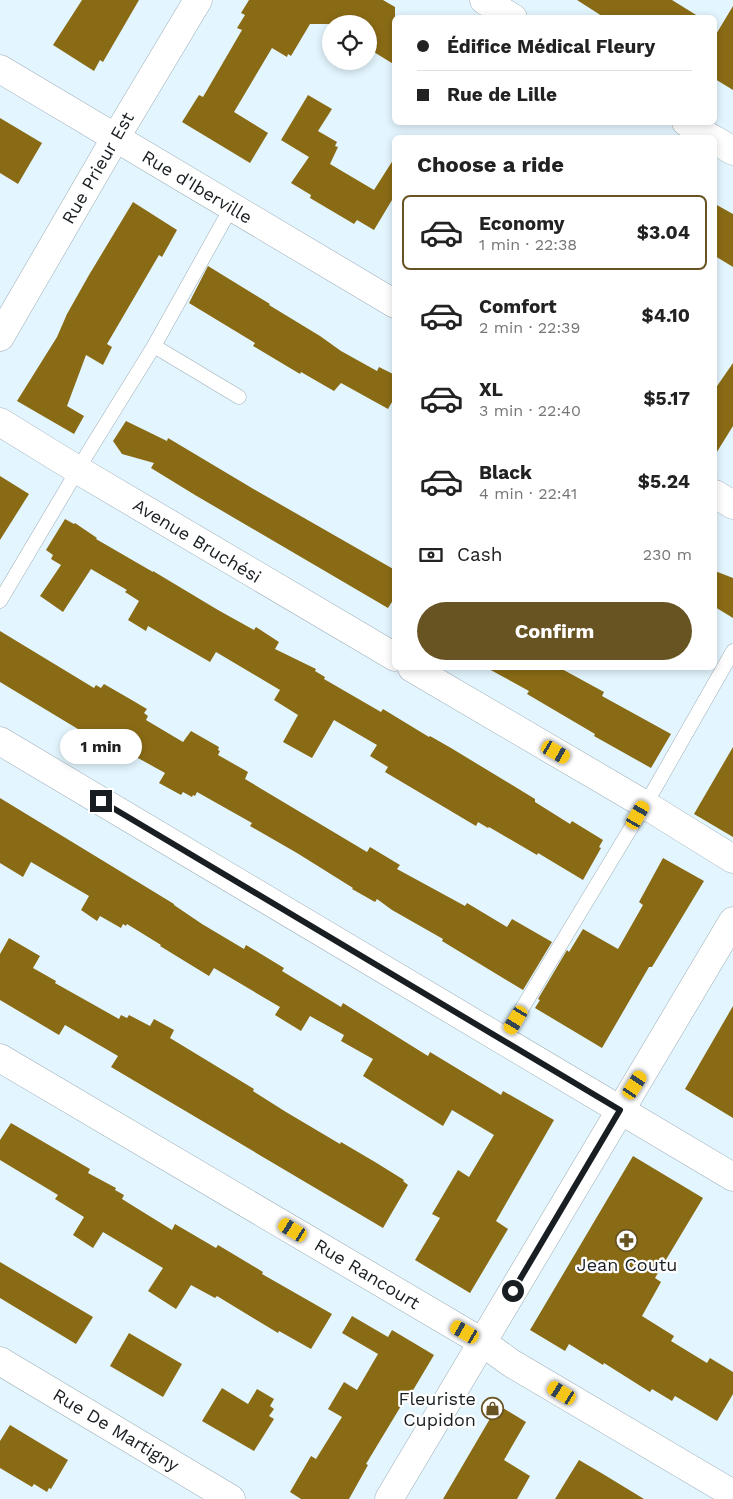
<!DOCTYPE html>
<meta charset="utf-8">
<style>
:root{--surface:#fff;--page:#f2f2f2;--text:#222;--muted:#767676;--line:#e0e0e0;--accent:#685322}
body{margin:0;font-family:"Work Sans",sans-serif;background:var(--page);color:var(--text);height:100vh;display:flex;flex-direction:column;font-size:19px;white-space:nowrap}
*{box-sizing:border-box;margin:0}
p{font-size:16px;color:var(--muted)}
.icon{flex:none;width:28px;height:28px;fill:none;stroke:currentColor;stroke-width:2;stroke-linecap:round;stroke-linejoin:round}
.map{position:relative;flex:1;overflow:hidden}
.side{position:absolute;left:392px;top:135px;width:325px;height:535px;display:flex;flex-direction:column;background:var(--surface);border-radius:8px;box-shadow:0 2px 8px #0003}
.side>*{flex:none}
.banner{position:absolute;left:392px;top:15px;width:325px;height:110px;border-radius:8px;box-shadow:0 2px 8px #0003;display:grid;align-content:center;height:110px;padding:0 25px;background:var(--surface)}
.fabs{position:absolute;left:322px;top:15px;display:grid;gap:10px}
.fabs a{display:grid;place-items:center;width:55px;height:55px;border-radius:50%;background:var(--surface);box-shadow:0 2px 8px #0003;font-size:25px}
.end{position:absolute;width:22px;height:22px;margin:-11px;border:6px solid #181e21;background:#fff;box-shadow:0 0 0 2px #fff}
.from{border-radius:50%}
.bubble{position:absolute;height:35px;border-radius:18px;background:var(--surface);box-shadow:0 2px 8px #0003;font-size:16px;font-weight:700;line-height:35px;text-align:center}
.car{position:absolute;width:15px;height:30px;margin:-15px -8px;border-radius:6px;box-shadow:0 0 4px 1px #0007;background:linear-gradient(#f5c518 24%,#345 0 40%,#f5c518 0 76%,#345 0 86%,#f5c518 0)}
.banner b{display:flex;align-items:center;gap:18px;height:48px;font-size:19px}
.banner b+b{border-top:1px solid var(--line)}
.banner i{width:12px;height:12px;background:var(--text)}
ul{padding:0;list-style:none}
li{display:flex;align-items:center;gap:15px;height:75px;margin:0 10px 8px;padding:0 15px;border:2px solid transparent;border-radius:8px}
li div{flex:1}
li b{display:block;font-size:19px}
li em{font-style:normal;font-weight:700}
li.active{border-color:var(--accent)}
li>.icon{width:45px;height:45px;stroke-width:1.5}
h2{padding:0 25px;font-size:22px;line-height:60px}
.pay{display:flex;align-items:center;gap:12px;height:55px;padding:0 25px;font-size:19px}
.pay p{margin-inline-start:auto}
.button{display:flex;gap:10px;margin-top:auto;padding:10px 25px}
.button a{flex:1;height:58px;border-radius:30px;background:var(--accent);color:#fff;font-size:20px;font-weight:700;line-height:58px;text-align:center}
.map>svg:first-child{display:block}
</style>
<div class="map">
<svg width="733" height="1499" viewBox="0 0 733 1499">
<rect width="100%" height="100%" fill="#e3f5fe"/>
<g fill="#8a6b15">
<path d="M82 0H139L103 62 100 60 94 71 53 45Z"/>
<path d="M249 0H383L395 7V65L369 49V24H310L291 56 288 54 287 57 272 48 234 112 268 133 250 163 182 122 199 95 203 97 242 30 237 28 245 15 241 13Z"/>
<path d="M577 0H672L701 18H605Z"/>
<path d="M733 6V90L715 79V36Z"/>
<path d="M308 95 332 109 318 131 337 142 335 146 338 147 330 164 374 190 395 157V195L374 230 357 220 354 224 310 198 311 195 291 183 309 157 281 140Z"/>
<path d="M0 118 42 143 18 184 0 173Z"/>
<path d="M133 202 177 230 162 257 159 255 107 344 112 347 103 365 86 355 67 406 84 416 74 434 17 401 57 337 67 314 89 275Z"/>
<path d="M715 204 733 214V267L715 256Z"/>
<path d="M208 266 270 304 269 305 320 336 341 351 377 371 379 367 395 375V397L388 409 341 383 334 391 301 372 300 374 253 346 255 343 189 303Z"/>
<path d="M733 363V426L715 455V389Z"/>
<path d="M126 421 167 441 168 438 257 491 395 570V597L388 608 195 495 151 468 154 463 122 454 113 441Z"/>
<path d="M0 476 29 494 0 540Z"/>
<path d="M65 519 74 524 75 523 97 538 96 539 153 572V571L218 610 254 630 256 627 279 642 275 649 316 669 315 671 325 677 324 679 381 712 383 709 429 737 430 736 451 748 535 799V802L570 824 572 821 603 840 599 847 601 848 583 880 538 853 537 855 489 827 488 828 478 822 476 826 385 772 388 767 370 756 377 745 334 720 312 758 283 742 298 715 274 700 280 690 216 652 210 662 148 626 146 631 128 620 139 601 125 592 127 590 91 569 63 612 40 596 61 565 51 559 53 555 46 550Z"/>
<path d="M715 571 733 578V618L715 607Z"/>
<path d="M0 631 94 688 96 685 101 688 104 684 130 699 147 709 144 713 148 716 146 720 183 742 191 731 219 747 218 750 220 751 218 755 248 772 245 779 367 852 370 847 400 865 397 869 465 906 467 903 507 927 512 919 552 942 523 990 442 941 443 939 392 910 377 899 375 902 352 889 353 888 297 853 250 826 252 823 197 792 195 796 193 795 192 797 183 792 181 795 159 783 165 773 129 753 126 758 0 682Z"/>
<path d="M487 668H560L604 692 602 696 671 734 651 768 594 736 595 734 527 694 529 691Z"/>
<path d="M733 747V837L694 814Z"/>
<path d="M0 798 174 904V905L202 924 244 949 246 945 284 968 282 971 341 1007 343 1003 428 1056 430 1052 501 1095 503 1091 554 1120 496 1221 508 1229 470 1293 415 1260 440 1218 432 1214 458 1170 469 1177 494 1135 452 1110 443 1126 363 1076 373 1059 341 1041 344 1035 310 1016 301 1031 275 1015 280 1007 214 968 209 976 160 946 161 945 127 924 126 926 123 924 121 928 100 916 97 921 81 910 89 896 31 862 23 877 0 863Z"/>
<path d="M663 858 704 881 652 967H649L602 1048 535 1008 540 1000 538 999 567 950 569 952 583 929 618 949 643 905 639 902Z"/>
<path d="M9 938 40 956 33 968 56 981 55 983 119 1019 121 1015 127 1018 129 1015 150 1026 154 1019 174 1030 170 1038 254 1089 253 1091 286 1112 340 1144 341 1142 375 1162 404 1180 403 1181 408 1185 383 1228 111 1067 118 1056 65 1025 59 1035 0 1000V954Z"/>
<path d="M733 1006V1118L685 1089Z"/>
<path d="M11 1123 90 1169 88 1173 116 1188 115 1190 124 1195 122 1199 172 1230 175 1224 216 1248 218 1245 263 1272 262 1274 332 1314 311 1349 279 1331 278 1333 217 1296 215 1298 191 1285 176 1309 148 1291 163 1268 103 1232 93 1248 73 1235 84 1217 55 1199 58 1195 0 1160V1140Z"/>
<path d="M633 1156 703 1198 655 1278 661 1282 642 1316 674 1336 671 1341 707 1363 710 1358 733 1372V1394L717 1421 675 1396 672 1401 652 1389 650 1392 604 1363 603 1365 569 1344 565 1351 530 1330Z"/>
<path d="M0 1262 93 1317 76 1344 0 1298Z"/>
<path d="M352 1316 388 1337 392 1330 434 1355 406 1402 404 1401 366 1464 368 1465 349 1499H301L290 1492 311 1456 316 1459 342 1417 328 1409 344 1382 357 1390 378 1354 342 1333Z"/>
<path d="M129 1333 182 1364 163 1397 110 1366Z"/>
<path d="M222 1388 248 1404 257 1389 274 1399 270 1406 274 1409 269 1416 274 1419 254 1451 202 1421Z"/>
<path d="M498 1405 526 1422 504 1460 530 1476 517 1499H443Z"/>
<path d="M10 1425 68 1460 51 1489 49 1488 47 1492 34 1484 32 1487 0 1468V1441Z"/>
<path d="M579 1460 603 1474 644 1499H555Z"/>
</g>
<g fill="none" stroke-linecap="round" stroke-linejoin="round">
<defs>
<g id="lane">
<path d="M154 346 239 397"/>
<path d="M0 601 89 451 154 346 231 208"/>
<path d="M503 1040 655 788 733 651"/>
</g>
<g id="street">
<path d="M484 0 513 18"/>
<path d="M0 69 395 304"/>
<path d="M686 122 711 138"/>
<path d="M715 140 733 151"/>
<path d="M0 337 116 137 198 0"/>
<path d="M0 422 78 470 395 657"/>
<path d="M715 494 733 505"/>
<path d="M412 668 644 804 733 859"/>
<path d="M0 741 733 1177"/>
<path d="M0 1058 482 1342 511 1363 733 1494"/>
<path d="M0 1361 231 1499"/>
</g>
<path id="secondary" d="M389 1499 733 921"/>
</defs>
<use href="#lane" stroke="#9dadb6" stroke-width="15"/>
<use href="#street" stroke="#9dadb6" stroke-width="29"/>
<use href="#secondary" stroke="#9dadb6" stroke-width="29"/>
<use href="#lane" stroke="#fff" stroke-width="14"/>
<use href="#street" stroke="#fff" stroke-width="28"/>
<use href="#secondary" stroke="#fff" stroke-width="28"/>
</g>
<g fill="none" stroke-linecap="round" stroke-linejoin="round">
<path stroke="#181e21" stroke-width="6" d="M101 801 620 1110 513 1291"/>
</g>
<defs>
<symbol id="pharmacy-ring" viewBox="-11 -11 22 22"><circle r="9.5" fill="#fff" stroke="#685322" stroke-width="1.5"/><path d="M-2-6h4v4h4v4h-4v4h-4v-4h-4v-4h4Z" fill="#685322"/></symbol>
<symbol id="shop-ring" viewBox="-11 -11 22 22"><circle r="9.5" fill="#fff" stroke="#685322" stroke-width="1.5"/><path d="M-5-2.5h2.3a2.7 3.5 0 0 1 5.4 0H5L5.5 6h-11ZM-1.5-2.5h3a1.5 2.3 0 0 0-3 0Z" fill="#685322"/></symbol>
</defs>
<g fill-rule="evenodd">
<use href="#pharmacy-ring" x="614" y="1228" width="25" height="25"/>
<use href="#shop-ring" x="480" y="1396" width="25" height="25"/>
</g>
<g text-anchor="middle" stroke-width="4.5" stroke-linejoin="round" paint-order="stroke">
<g font-size="18" fill="#181e21" stroke="#fff">
<text transform="translate(98 168) rotate(-60)" y="6">Rue Prieur Est</text>
<text transform="translate(197 187) rotate(31)" y="6">Rue d'Iberville</text>
<text transform="translate(197 541) rotate(31)" y="6">Avenue Bruchési</text>
<text transform="translate(367 1274) rotate(31)" y="6">Rue Rancourt</text>
<text transform="translate(116 1430) rotate(31)" y="6">Rue De Martigny</text>
</g>
<g font-size="18" fill="#181e21" stroke="#fff">
<text x="627" y="1271">Jean Coutu</text>
<text x="476" y="1405" text-anchor="end">Fleuriste<tspan x="476" dy="21">Cupidon</tspan></text>
</g>
</g>
</svg>
<div class="fabs">
<a><svg class="icon" aria-label="locate" viewBox="0 0 24 24"><circle cx="12" cy="12" r="6"/><path d="M12 2v4M12 18v4M2 12h4M18 12h4"/></svg></a>
</div>
<i class="end from" style="left:513px;top:1291px"></i>
<i class="end" style="left:101px;top:801px"></i>
<div class="bubble" style="left:60px;top:729px;width:82px">1 min</div>
<i class="car" style="left:556px;top:752px;rotate:120deg"></i>
<i class="car" style="left:638px;top:815px;rotate:30deg"></i>
<i class="car" style="left:516px;top:1020px;rotate:211deg"></i>
<i class="car" style="left:635px;top:1085px;rotate:33deg"></i>
<i class="car" style="left:293px;top:1230px;rotate:301deg"></i>
<i class="car" style="left:465px;top:1332px;rotate:300deg"></i>
<i class="car" style="left:562px;top:1393px;rotate:301deg"></i>
<div class="banner">
<b><i class="from"></i>Édifice Médical Fleury</b>
<b><i></i>Rue de Lille</b>
</div>
<section class="side">
<h2>Choose a ride</h2>
<ul>
<li class="active"><svg class="icon" aria-label="car" viewBox="0 0 24 24"><path d="M5 17H2v-5l4-1 3-4h7l3 4 3 1v5h-3M9 17h6M6 11h13"/><circle cx="7" cy="17" r="2"/><circle cx="17" cy="17" r="2"/></svg><div><b>Economy</b><p>1 min · 22:38</p></div><em>$3.04</em></li>
<li><svg class="icon" aria-label="car" viewBox="0 0 24 24"><path d="M5 17H2v-5l4-1 3-4h7l3 4 3 1v5h-3M9 17h6M6 11h13"/><circle cx="7" cy="17" r="2"/><circle cx="17" cy="17" r="2"/></svg><div><b>Comfort</b><p>2 min · 22:39</p></div><em>$4.10</em></li>
<li><svg class="icon" aria-label="car" viewBox="0 0 24 24"><path d="M5 17H2v-5l4-1 3-4h7l3 4 3 1v5h-3M9 17h6M6 11h13"/><circle cx="7" cy="17" r="2"/><circle cx="17" cy="17" r="2"/></svg><div><b>XL</b><p>3 min · 22:40</p></div><em>$5.17</em></li>
<li><svg class="icon" aria-label="car" viewBox="0 0 24 24"><path d="M5 17H2v-5l4-1 3-4h7l3 4 3 1v5h-3M9 17h6M6 11h13"/><circle cx="7" cy="17" r="2"/><circle cx="17" cy="17" r="2"/></svg><div><b>Black</b><p>4 min · 22:41</p></div><em>$5.24</em></li>
</ul>
<div class="pay"><svg class="icon" aria-label="cash" viewBox="0 0 24 24"><path d="M3 7h18v10H3z"/><circle cx="12" cy="12" r="2"/></svg>Cash<p>230 m</p></div>
<div class="button"><a>Confirm</a></div>
</section>
</div>
